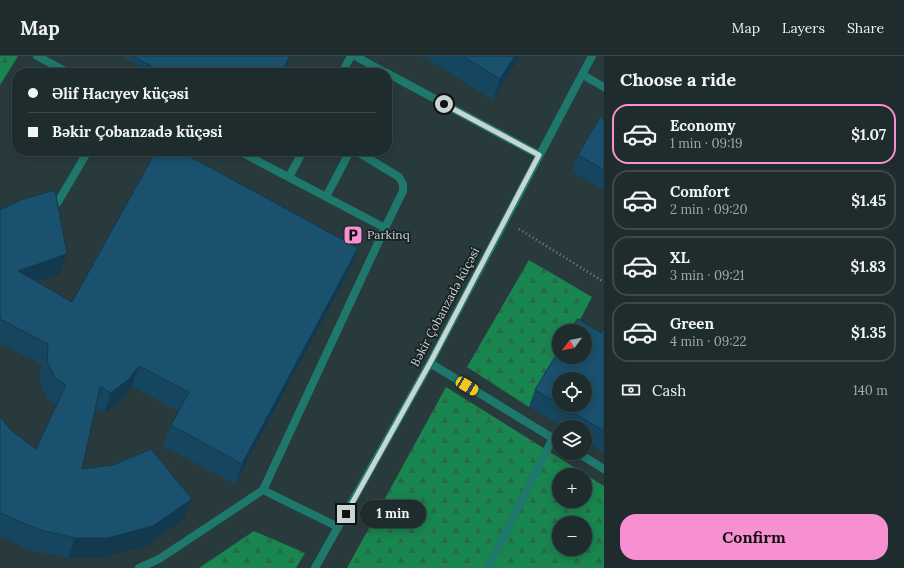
<!DOCTYPE html>
<meta charset="utf-8">
<style>
:root{--surface:#1f2c2e;--page:#273436;--text:#f1f3f6;--muted:#a1a7aa;--line:#3c484a;--accent:#f690d0}
body{margin:0;font-family:Lora,serif;background:var(--page);color:var(--text);height:100vh;display:flex;flex-direction:column;font-size:15px;white-space:nowrap}
*{box-sizing:border-box;margin:0}
p{font-size:13px;color:var(--muted)}
.icon{flex:none;width:22px;height:22px;fill:none;stroke:currentColor;stroke-width:2;stroke-linecap:round;stroke-linejoin:round}
.map{position:relative;flex:1;overflow:hidden}
.sheet{display:flex;flex-direction:column;background:var(--surface);width:300px}
.sheet>*{flex:none}
.hud{position:absolute;left:12px;top:12px;width:380px;height:88px;border-radius:16px;box-shadow:0 2px 10px #0003,0 0 0 1px var(--line);display:grid;align-content:center;height:88px;padding:0 16px;background:var(--surface)}
.needle{width:26px;rotate:238deg}
.tools{position:absolute;left:552px;top:268px;display:grid;gap:8px}
.tools a{display:grid;place-items:center;width:40px;height:40px;border-radius:50%;background:var(--surface);box-shadow:0 2px 10px #0003,0 0 0 1px var(--line);font-size:20px}
.end{position:absolute;width:18px;height:18px;margin:-9px;border:5px solid #c9d4d5;background:#111;box-shadow:0 0 0 2px #111}
.from{border-radius:50%}
.bubble{position:absolute;height:28px;border-radius:14px;background:var(--surface);box-shadow:0 2px 10px #0003,0 0 0 1px var(--line);font-size:13px;font-weight:700;line-height:28px;text-align:center}
.car{position:absolute;width:12px;height:24px;margin:-12px -6px;border-radius:5px;box-shadow:0 0 3px 1px #0007;background:linear-gradient(#f5c518 24%,#345 0 40%,#f5c518 0 76%,#345 0 86%,#f5c518 0)}
.hud b{display:flex;align-items:center;gap:14px;height:38px;font-size:15px}
.hud b+b{border-top:1px solid var(--line)}
.hud i{width:10px;height:10px;background:var(--text)}
ul{padding:0;list-style:none}
li{display:flex;align-items:center;gap:12px;height:60px;margin:0 8px 6px;padding:0 8px;border:2px solid var(--line);border-radius:16px}
li div{flex:1}
li b{display:block;font-size:15px}
li em{font-style:normal;font-weight:700}
li.current{border-color:var(--accent)}
li>.icon{width:36px;height:36px;stroke-width:1.5}
h2{padding:0 16px;font-size:18px;line-height:48px}
.pay{display:flex;align-items:center;gap:10px;height:44px;padding:0 16px;font-size:15px}
.pay p{margin-inline-start:auto}
.button{display:flex;gap:8px;margin-top:auto;padding:8px 16px}
.button a{flex:1;height:46px;border-radius:16px;background:var(--accent);color:#111;font-size:16px;font-weight:700;line-height:46px;text-align:center}
header{display:flex;align-items:center;gap:24px;box-sizing:border-box;height:56px;padding:0 20px;background:var(--surface);border-bottom:1px solid var(--line)}
header strong{font-size:19px}
nav{display:flex;gap:22px;margin-inline-start:auto;font-size:14px}
main{display:flex;flex:1;min-height:0}
.map>svg:first-child{display:block}
</style>
<header>
<strong>Map</strong>
<nav><a>Map</a><a>Layers</a><a>Share</a></nav>
</header>
<main>
<div class="map">
<svg width="604" height="512" viewBox="0 0 604 512">
<defs>
<pattern id="forest-firs" width="22" height="20" patternUnits="userSpaceOnUse"><rect width="22" height="20" fill="#19854f"/><path d="M5 1l3.5 6h-7zM16 11l3.5 6h-7z" fill="#276949"/></pattern>
</defs>
<rect width="100%" height="100%" fill="#293a3d"/>
<g fill="url(#forest-firs)" fill-rule="evenodd">
<path d="M0 0H18L0 29Z"/>
<path d="M529 204 592 241 574 275H559V300L529 351 467 311Z"/>
<path d="M446 331 604 430V512H347ZM559 419H585V445H559ZM559 467H585V493H559Z"/>
<path d="M254 475 305 497 296 512H199Z"/>
</g>
<g fill="none" stroke-linecap="round" stroke-linejoin="round">
<path stroke="#7b898b" stroke-width="2.5" stroke-dasharray="1 3" stroke-linecap="butt" d="M519 173 604 226"/>
<g stroke="#1e786c" stroke-width="8">
<path d="M37 0 69 17"/>
<path d="M355 0 386 17"/>
<path d="M342 17 351 0"/>
<path d="M387 17 539 99"/>
<path d="M583 19 604 31"/>
<path d="M239 95 385 172 263 434"/>
<path d="M356 95 399 121 403 128V135L385 172"/>
<path d="M289 121 303 95"/>
<path d="M326 141 350 95"/>
<path d="M58 146 88 95"/>
<path d="M430 307 559 386"/>
<path d="M578 397 604 413"/>
<path d="M139 512 159 503 263 434 338 471"/>
<path d="M488 512 553 382"/>
</g>
<path stroke="#1e786c" stroke-width="8" d="M315 512 430 307 592 0"/>
</g>
<g fill="#16465f" fill-rule="evenodd">
<path d="M121 0H291L282 17H152Z"/>
<path d="M423 0H520L493 44Z"/>
<path d="M604 64V134L572 116 578 99Z"/>
<path d="M0 154 67 198 60 218 37 226 72 246 358 192 351 212 235 428 163 390 171 369 178 355 132 330 122 344 104 357 95 353 82 413 184 463 146 490 101 502H68L29 494 0 480V361L11 374 36 393 57 349 48 344 40 326 41 308 0 287Z"/>
<path d="M604 272V396L585 385V371H563L529 351 535 334 601 277ZM559 323 585 349H559Z"/>
</g>
<g fill="#12394d">
<path d="M290 0H291L282 17H281Z"/>
<path d="M515 0H520L493 44 500 23Z"/>
<path d="M358 192 351 212 235 428 242 408Z"/>
<path d="M67 198 60 218 10 235 18 215Z"/>
<path d="M139 310 132 330 122 344 104 357 111 337Z"/>
<path d="M192 443 184 463 146 490 101 502H68L75 482Z"/>
</g>
<g fill="#19516e" stroke="#12394d">
<path d="M133 0H290L281 17H163Z"/>
<path d="M463 0H515L500 23Z"/>
<path d="M600 61 604 64V114L578 99Z"/>
<path d="M156 95H180L358 192 242 408 171 369 189 336 139 310 129 323 111 337 100 331 82 413 113 409 151 393 192 443 153 470 108 482H75L37 473 0 457V361L11 374 36 393 66 329 56 323 47 306 48 288 0 263V154L21 144 55 134 67 198 18 215 72 246Z"/>
<path d="M578 263 601 277 604 272V375L560 349H585V323H559V348L535 334 559 294V301H585V275H570Z"/>
</g>
<g fill="none" stroke-linecap="round" stroke-linejoin="round">
<path stroke="#c9d4d5" stroke-width="5" d="M346 458 430 307 539 99 444 48"/>
</g>
<defs>
<symbol id="parking-square" viewBox="-11 -11 22 22"><rect x="-9" y="-9" width="18" height="18" rx="4" fill="#f690d0" stroke="#182021"/><path d="M-3.5-5.5H1a3.5 3.5 0 0 1 0 7H-1V5.5H-3.5ZM-1-3.4V-.6H.8a1.4 1.4 0 0 0 0-2.8Z" fill="#111"/></symbol>
</defs>
<g fill-rule="evenodd">
<use href="#parking-square" x="342" y="168" width="22" height="22"/>
</g>
<g text-anchor="middle" stroke-width="3.5" stroke-linejoin="round" paint-order="stroke">
<g font-size="12" fill="#c9d4d5" stroke="#182021" text-anchor="start">
<text x="367" y="183">Parkinq</text>
</g>
<g font-size="12" fill="#c9d4d5" stroke="#182021">
<text transform="translate(445 251) rotate(-62)" y="4">Bəkir Çobanzadə küçəsi</text>
</g>
</g>
</svg>
<div class="tools">
<a><svg class="needle" viewBox="-14 -14 28 28"><path d="M0-13l5 13h-10z" fill="#e53935"/><path d="M0 13l5-13h-10z" fill="#a1a7aa"/></svg></a>
<a><svg class="icon" aria-label="locate" viewBox="0 0 24 24"><circle cx="12" cy="12" r="6"/><path d="M12 2v4M12 18v4M2 12h4M18 12h4"/></svg></a>
<a><svg class="icon" aria-label="layers" viewBox="0 0 24 24"><path d="M12 4l9 5-9 5-9-5zM3 14l9 5 9-5"/></svg></a>
<a>+</a>
<a>−</a>
</div>
<i class="end from" style="left:444px;top:48px"></i>
<i class="end" style="left:346px;top:458px"></i>
<div class="bubble" style="left:360px;top:444px;width:66px">1 min</div>
<i class="car" style="left:467px;top:330px;rotate:121deg"></i>
<div class="hud">
<b><i class="from"></i>Əlif Hacıyev küçəsi</b>
<b><i></i>Bəkir Çobanzadə küçəsi</b>
</div>
</div>
<section class="sheet">
<h2>Choose a ride</h2>
<ul>
<li class="current"><svg class="icon" aria-label="car" viewBox="0 0 24 24"><path d="M5 17H2v-5l4-1 3-4h7l3 4 3 1v5h-3M9 17h6M6 11h13"/><circle cx="7" cy="17" r="2"/><circle cx="17" cy="17" r="2"/></svg><div><b>Economy</b><p>1 min · 09:19</p></div><em>$1.07</em></li>
<li><svg class="icon" aria-label="car" viewBox="0 0 24 24"><path d="M5 17H2v-5l4-1 3-4h7l3 4 3 1v5h-3M9 17h6M6 11h13"/><circle cx="7" cy="17" r="2"/><circle cx="17" cy="17" r="2"/></svg><div><b>Comfort</b><p>2 min · 09:20</p></div><em>$1.45</em></li>
<li><svg class="icon" aria-label="car" viewBox="0 0 24 24"><path d="M5 17H2v-5l4-1 3-4h7l3 4 3 1v5h-3M9 17h6M6 11h13"/><circle cx="7" cy="17" r="2"/><circle cx="17" cy="17" r="2"/></svg><div><b>XL</b><p>3 min · 09:21</p></div><em>$1.83</em></li>
<li><svg class="icon" aria-label="car" viewBox="0 0 24 24"><path d="M5 17H2v-5l4-1 3-4h7l3 4 3 1v5h-3M9 17h6M6 11h13"/><circle cx="7" cy="17" r="2"/><circle cx="17" cy="17" r="2"/></svg><div><b>Green</b><p>4 min · 09:22</p></div><em>$1.35</em></li>
</ul>
<div class="pay"><svg class="icon" aria-label="cash" viewBox="0 0 24 24"><path d="M3 7h18v10H3z"/><circle cx="12" cy="12" r="2"/></svg>Cash<p>140 m</p></div>
<div class="button"><a>Confirm</a></div>
</section>
</main>
